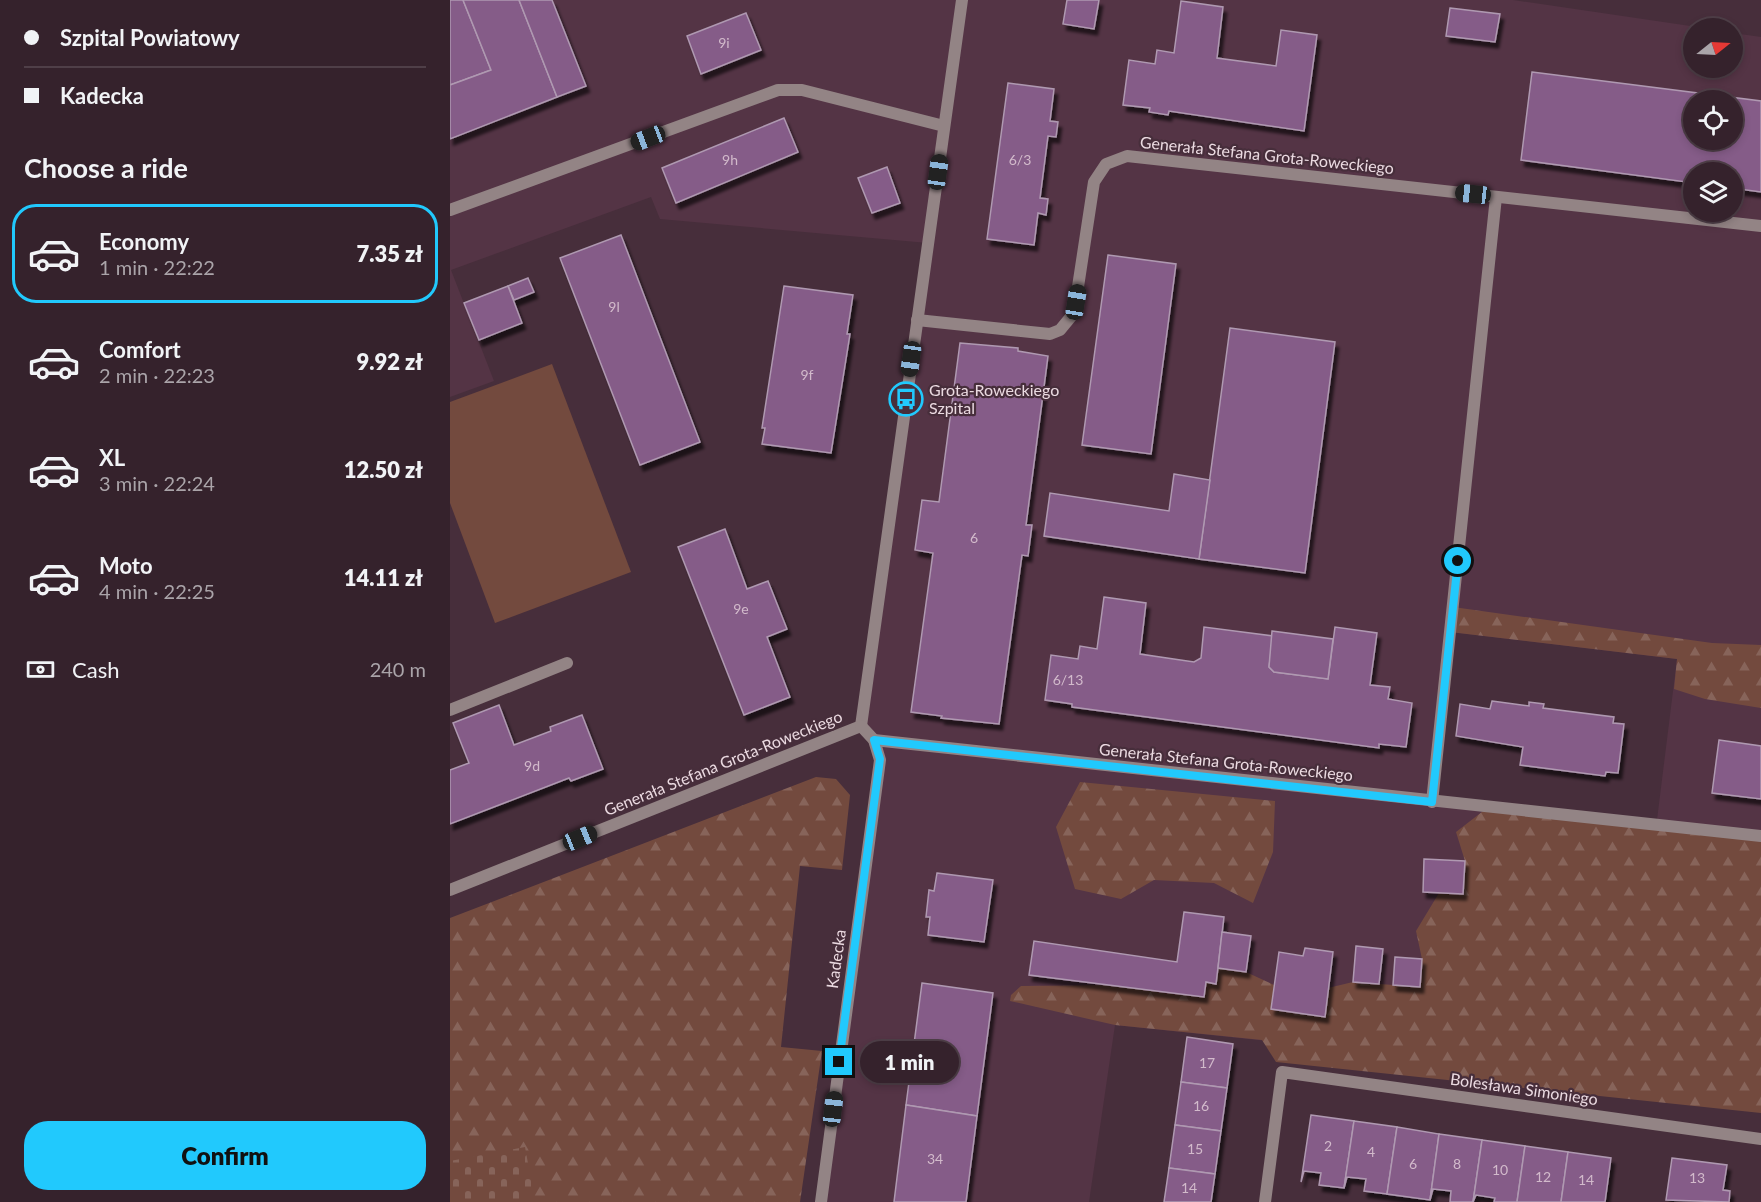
<!DOCTYPE html>
<meta charset="utf-8">
<style>
:root{--surface:#35222c;--page:#3d2a34;--text:#f1f3f6;--muted:#aaa4a9;--line:#4f3f48;--accent:#21c9fd}
body{margin:0;font-family:Lato,sans-serif;background:var(--page);color:var(--text);height:100vh;display:flex;flex-direction:column;font-size:22px;white-space:nowrap}
*{box-sizing:border-box;margin:0}
p{font-size:20px;color:var(--muted)}
.icon{flex:none;width:33px;height:33px;fill:none;stroke:currentColor;stroke-width:2;stroke-linecap:round;stroke-linejoin:round}
.map{position:relative;flex:1;overflow:hidden}
.panel{display:flex;flex-direction:column;background:var(--surface);width:450px}
.panel>*{flex:none}
.guide{display:grid;align-content:center;height:132px;padding:0 24px;background:var(--surface)}
.needle{width:39px;rotate:72deg}
.fabs{position:absolute;left:1233px;top:18px;display:grid;gap:12px}
.fabs a{display:grid;place-items:center;width:60px;height:60px;border-radius:50%;background:var(--surface);box-shadow:0 3px 9px #0003,0 0 0 2px var(--line);font-size:30px}
.end{position:absolute;width:27px;height:27px;margin:-14px;border:8px solid #21c9fd;background:#111;box-shadow:0 0 0 3px #111}
.from{border-radius:50%}
.bubble{position:absolute;height:42px;border-radius:21px;background:var(--surface);box-shadow:0 3px 9px #0003,0 0 0 2px var(--line);font-size:20px;font-weight:800;line-height:42px;text-align:center}
.car{position:absolute;width:18px;height:36px;margin:-18px -9px;border-radius:8px;box-shadow:0 0 4px 2px #0007;background:linear-gradient(#222 24%,#8ab4d8 0 40%,#222 0 76%,#8ab4d8 0 86%,#222 0)}
.guide b{display:flex;align-items:center;gap:21px;height:57px;font-size:22px}
.guide b+b{border-top:2px solid var(--line)}
.guide i{width:15px;height:15px;background:var(--text)}
ul{padding:0;list-style:none}
li{display:flex;align-items:center;gap:18px;height:99px;margin:0 12px 9px;padding:0 12px;border:3px solid transparent;border-radius:24px}
li div{flex:1}
li b{display:block;font-size:22px}
li em{font-style:normal;font-weight:800}
li.active{border-color:var(--accent)}
li>.icon{width:54px;height:54px;stroke-width:1.5}
h2{padding:0 24px;font-size:27px;line-height:72px}
.pay{display:flex;align-items:center;gap:15px;height:66px;padding:0 24px;font-size:22px}
.pay p{margin-inline-start:auto}
.action{display:flex;gap:12px;margin-top:auto;padding:12px 24px}
.action a{flex:1;height:69px;border-radius:24px;background:var(--accent);color:#111;font-size:24px;font-weight:800;line-height:69px;text-align:center}
main{display:flex;flex:1;min-height:0}
.map>svg:first-child{display:block}
</style>
<main>
<section class="panel">
<div class="guide">
<b><i class="from"></i>Szpital Powiatowy</b>
<b><i></i>Kadecka</b>
</div>
<h2>Choose a ride</h2>
<ul>
<li class="active"><svg class="icon" aria-label="car" viewBox="0 0 24 24"><path d="M5 17H2v-5l4-1 3-4h7l3 4 3 1v5h-3M9 17h6M6 11h13"/><circle cx="7" cy="17" r="2"/><circle cx="17" cy="17" r="2"/></svg><div><b>Economy</b><p>1 min · 22:22</p></div><em>7.35 zł</em></li>
<li><svg class="icon" aria-label="car" viewBox="0 0 24 24"><path d="M5 17H2v-5l4-1 3-4h7l3 4 3 1v5h-3M9 17h6M6 11h13"/><circle cx="7" cy="17" r="2"/><circle cx="17" cy="17" r="2"/></svg><div><b>Comfort</b><p>2 min · 22:23</p></div><em>9.92 zł</em></li>
<li><svg class="icon" aria-label="car" viewBox="0 0 24 24"><path d="M5 17H2v-5l4-1 3-4h7l3 4 3 1v5h-3M9 17h6M6 11h13"/><circle cx="7" cy="17" r="2"/><circle cx="17" cy="17" r="2"/></svg><div><b>XL</b><p>3 min · 22:24</p></div><em>12.50 zł</em></li>
<li><svg class="icon" aria-label="car" viewBox="0 0 24 24"><path d="M5 17H2v-5l4-1 3-4h7l3 4 3 1v5h-3M9 17h6M6 11h13"/><circle cx="7" cy="17" r="2"/><circle cx="17" cy="17" r="2"/></svg><div><b>Moto</b><p>4 min · 22:25</p></div><em>14.11 zł</em></li>
</ul>
<div class="pay"><svg class="icon" aria-label="cash" viewBox="0 0 24 24"><path d="M3 7h18v10H3z"/><circle cx="12" cy="12" r="2"/></svg>Cash<p>240 m</p></div>
<div class="action"><a>Confirm</a></div>
</section>
<div class="map">
<svg width="1311" height="1202" viewBox="0 0 1311 1202">
<defs>
<pattern id="forest-firs" width="22" height="20" patternUnits="userSpaceOnUse" patternTransform="scale(1.5)"><rect width="22" height="20" fill="#734a3e"/><path d="M5 1l3.5 6h-7zM16 11l3.5 6h-7z" fill="#87645a"/></pattern>
<pattern id="cemetery-stones" width="16" height="16" patternUnits="userSpaceOnUse" patternTransform="scale(1.5)"><rect width="16" height="16" fill="#734a3e"/><path d="M2 7V4a2 2 0 0 1 4 0v3zM10 15v-3a2 2 0 0 1 4 0v3z" fill="#87645a"/></pattern>
<filter id="shadow"><feDropShadow dx="3.5" dy="6" stdDeviation="1.5" flood-color="#0009"/></filter>
</defs>
<rect width="100%" height="100%" fill="#472e3b"/>
<path fill="#543445" fill-rule="evenodd" d="M0 0H1063L1254 28H1244V68H1282L1283 33 1311 37V869L1202 860 1227 659 1000 632 982 802 1037 808 1009 1061 665 1025 639 1202H371L430 760 411 726 478 243 210 219 201 197 1 270 44 381 0 397ZM1244 100H1282V140H1244ZM1244 172H1282V212H1244Z"/>
<path fill="#734a3e" d="M102 364 181 572 45 623 0 503V402Z"/>
<g fill="url(#forest-firs)">
<path d="M1003 607 1262 643 1311 645V708L1255 699 1224 689 1227 659 1000 632Z"/>
<path d="M366 777 386 779 400 795 392 870 350 866 331 1047 372 1051 350 1202H0V918Z"/>
<path d="M630 782 825 801 823 852 803 903 764 883 704 880 671 899 625 889 606 827Z"/>
<path d="M1037 808 1311 836V1113L826 1062 812 1040 665 1025 560 1001 561 995 571 986 666 985 753 997 756 982 766 983 768 968 796 972 824 985 821 1009 875 1017 878 988 903 982 970 987 972 959 966 931 989 893 1013 894 1015 861 1006 832Z"/>
</g>
<path fill="url(#cemetery-stones)" d="M75 1147 85 1202H0V1161Z"/>
<g fill="#855b88" stroke="#af99b1" stroke-width="1.5" fill-rule="evenodd" filter="url(#shadow)">
<path d="M0 0H13L41 70 0 85Z"/>
<path d="M13 0H69L107 97 0 139V85L41 70Z"/>
<path d="M69 0H102L136 86 107 97Z"/>
<path d="M617 0H649L644 29 613 24Z"/>
<path d="M731 1 773 7 767 58 826 66 831 30 867 35 854 131 719 111 718 115 699 112 700 108 673 105 679 60 705 64 707 50 724 53Z"/>
<path d="M1000 8 1050 14 1045 42 996 36Z"/>
<path d="M296 13 311 50 251 74 237 36Z"/>
<path d="M1082 72 1311 101V192L1282 188V172H1244V183L1071 160ZM1244 100H1282V140H1244Z"/>
<path d="M558 83 604 89 600 121 608 122 606 137 598 136 590 198 598 199 596 215 588 213 584 245 537 239Z"/>
<path d="M334 118 348 152 226 203 212 168Z"/>
<path d="M437 167 450 203 422 213 408 178Z"/>
<path d="M171 235 250 442 190 465 110 258Z"/>
<path d="M658 255 726 264 701 454 632 445Z"/>
<path d="M78 278 84 292 64 300 58 286Z"/>
<path d="M58 286 72 323 29 340 14 303Z"/>
<path d="M334 286 403 295 397 334H400L381 453 312 444 315 428H312Z"/>
<path d="M780 328 885 342 855 573 749 559Z"/>
<path d="M510 343 568 348V351L598 356 576 525H582L578 556 572 555 549 724 491 718 492 716 461 712 483 553 465 550 472 500 489 502Z"/>
<path d="M724 474 760 480 749 559 594 536 600 493 719 511Z"/>
<path d="M275 529 297 589 318 581 337 629 317 637 340 697 294 715 228 547Z"/>
<path d="M654 597 696 603 690 654 744 662 751 658 754 627 823 636 819 667 824 672 878 679 885 627 927 633 920 685 940 687 938 699 962 703 956 747 929 744V748L622 707V704L595 700 601 655 628 659 630 646 647 649Z"/>
<path d="M822 631 883 639 878 679 824 672 819 667Z"/>
<path d="M1042 701 1079 706V702L1094 704 1093 708 1164 717 1163 723 1174 724 1168 773 1156 772 1155 776 1070 765 1073 747 1006 736 1010 704 1040 709Z"/>
<path d="M49 705 64 745 101 731 100 727 132 715 153 769 121 781 119 778 0 824V770L19 763 3 723Z"/>
<path d="M1269 740 1311 746V799L1262 793Z"/>
<path d="M974 859 1015 861 1013 894 973 892Z"/>
<path d="M487 873 543 880 534 942 478 935 480 917H476L479 890 484 891Z"/>
<path d="M734 912 774 917 766 984 756 982 754 997 579 975 584 941 727 962Z"/>
<path d="M772 932 801 936 796 972 768 968Z"/>
<path d="M906 946 933 949 929 984 903 982Z"/>
<path d="M855 948 883 952 875 1017 821 1009 829 952 853 956Z"/>
<path d="M945 957 972 959 970 987 943 985Z"/>
<path d="M472 983 543 993 527 1116 456 1105Z"/>
<path d="M737 1037 783 1044 777 1088 731 1082Z"/>
<path d="M731 1082 777 1088 771 1131 725 1125Z"/>
<path d="M456 1105 527 1116 516 1202H444Z"/>
<path d="M861 1115 904 1121 894 1188 869 1185 871 1173 854 1171 851 1182Z"/>
<path d="M904 1121 947 1127 937 1194 914 1191 916 1179 897 1177 894 1188Z"/>
<path d="M725 1125 771 1131 765 1174 719 1168Z"/>
<path d="M947 1127 989 1134 980 1200 937 1194Z"/>
<path d="M989 1134 1032 1140 1023 1202H1000L1001 1191 983 1189 980 1200Z"/>
<path d="M1032 1140 1075 1146 1067 1202H1044L1045 1198 1026 1195 1023 1202Z"/>
<path d="M1075 1146 1118 1152 1111 1202H1067Z"/>
<path d="M1118 1152 1161 1158 1155 1202H1111Z"/>
<path d="M1222 1158 1277 1165 1273 1190 1280 1191 1279 1202 1216 1200Z"/>
<path d="M719 1168 765 1174 761 1202H714Z"/>
</g>
<g fill="none" stroke-linecap="round" stroke-linejoin="round">
<g stroke="#938485" stroke-width="12">
<path d="M0 210 328 90H352L494 126"/>
<path d="M467 320 600 334 610 330 624 313 644 182 656 164 677 156 1311 226"/>
<path d="M0 710 117 663"/>
<path d="M424 740 1311 836"/>
<path d="M982 802 1046 197"/>
</g>
<g stroke="#938485" stroke-width="12">
<path d="M411 726 512 0"/>
<path d="M0 890 411 726"/>
<path d="M371 1202 430 760 424 740 411 726"/>
<path d="M815 1202 832 1072 1311 1139"/>
</g>
</g>
<g fill="none" stroke-linecap="round" stroke-linejoin="round">
<path stroke="#21c9fd" stroke-width="8" d="M389 1062 430 759 424 740 982 802 1008 561"/>
</g>
<defs>
<symbol id="bus-ring" viewBox="-11 -11 22 22"><circle r="9.5" fill="#472e3b" stroke="#21c9fd" stroke-width="1.5"/><path d="M-5-6H5V4H4V6H2V4H-2V6H-4V4H-5ZM-3.5-4V0h7V-4ZM-3.5 1.2v1.5H-2V1.2ZM2 1.2v1.5H3.5V1.2Z" fill="#21c9fd"/></symbol>
</defs>
<g fill-rule="evenodd">
<use href="#bus-ring" x="437" y="380" width="38" height="38"/>
</g>
<g text-anchor="middle" stroke-width="4.5" stroke-linejoin="round" paint-order="stroke">
<g font-size="14" fill="#d2bacb">
<text x="274" y="48">9i</text>
<text x="280" y="165">9h</text>
<text x="570" y="165">6/3</text>
<text x="164" y="312">9l</text>
<text x="357" y="380">9f</text>
<text x="524" y="543">6</text>
<text x="291" y="614">9e</text>
<text x="618" y="685">6/13</text>
<text x="82" y="771">9d</text>
<text x="757" y="1068">17</text>
<text x="751" y="1111">16</text>
<text x="878" y="1151">2</text>
<text x="745" y="1154">15</text>
<text x="921" y="1157">4</text>
<text x="485" y="1164">34</text>
<text x="963" y="1169">6</text>
<text x="1007" y="1169">8</text>
<text x="1050" y="1175">10</text>
<text x="1093" y="1182">12</text>
<text x="1247" y="1183">13</text>
<text x="1136" y="1185">14</text>
<text x="739" y="1193">14</text>
</g>
<g font-size="16" fill="#ebdae1" stroke="#472e3b">
<text transform="translate(817 155) rotate(6)" y="6">Generała Stefana Grota-Roweckiego</text>
<text transform="translate(776 762) rotate(6)" y="6">Generała Stefana Grota-Roweckiego</text>
<text transform="translate(273 763) rotate(-22)" y="6">Generała Stefana Grota-Roweckiego</text>
<text transform="translate(386 959) rotate(-82)" y="6">Kadecka</text>
<text transform="translate(1074 1089) rotate(8)" y="6">Bolesława Simoniego</text>
</g>
<g font-size="16" fill="#ebdae1" stroke="#472e3b" text-anchor="start">
<text x="479" y="396">Grota-Roweckiego<tspan x="479" dy="18">Szpital</tspan></text>
</g>
</g>
</svg>
<div class="fabs">
<a><svg class="needle" viewBox="-14 -14 28 28"><path d="M0-13l5 13h-10z" fill="#e53935"/><path d="M0 13l5-13h-10z" fill="#aaa4a9"/></svg></a>
<a><svg class="icon" aria-label="locate" viewBox="0 0 24 24"><circle cx="12" cy="12" r="6"/><path d="M12 2v4M12 18v4M2 12h4M18 12h4"/></svg></a>
<a><svg class="icon" aria-label="layers" viewBox="0 0 24 24"><path d="M12 4l9 5-9 5-9-5zM3 14l9 5 9-5"/></svg></a>
</div>
<i class="end from" style="left:1008px;top:561px"></i>
<i class="end" style="left:389px;top:1062px"></i>
<div class="bubble" style="left:410px;top:1041px;width:99px">1 min</div>
<i class="car" style="left:198px;top:138px;rotate:249deg"></i>
<i class="car" style="left:488px;top:172px;rotate:8deg"></i>
<i class="car" style="left:1023px;top:194px;rotate:276deg"></i>
<i class="car" style="left:626px;top:302px;rotate:9deg"></i>
<i class="car" style="left:461px;top:359px;rotate:188deg"></i>
<i class="car" style="left:130px;top:838px;rotate:68deg"></i>
<i class="car" style="left:383px;top:1109px;rotate:7deg"></i>
</div>
</main>
